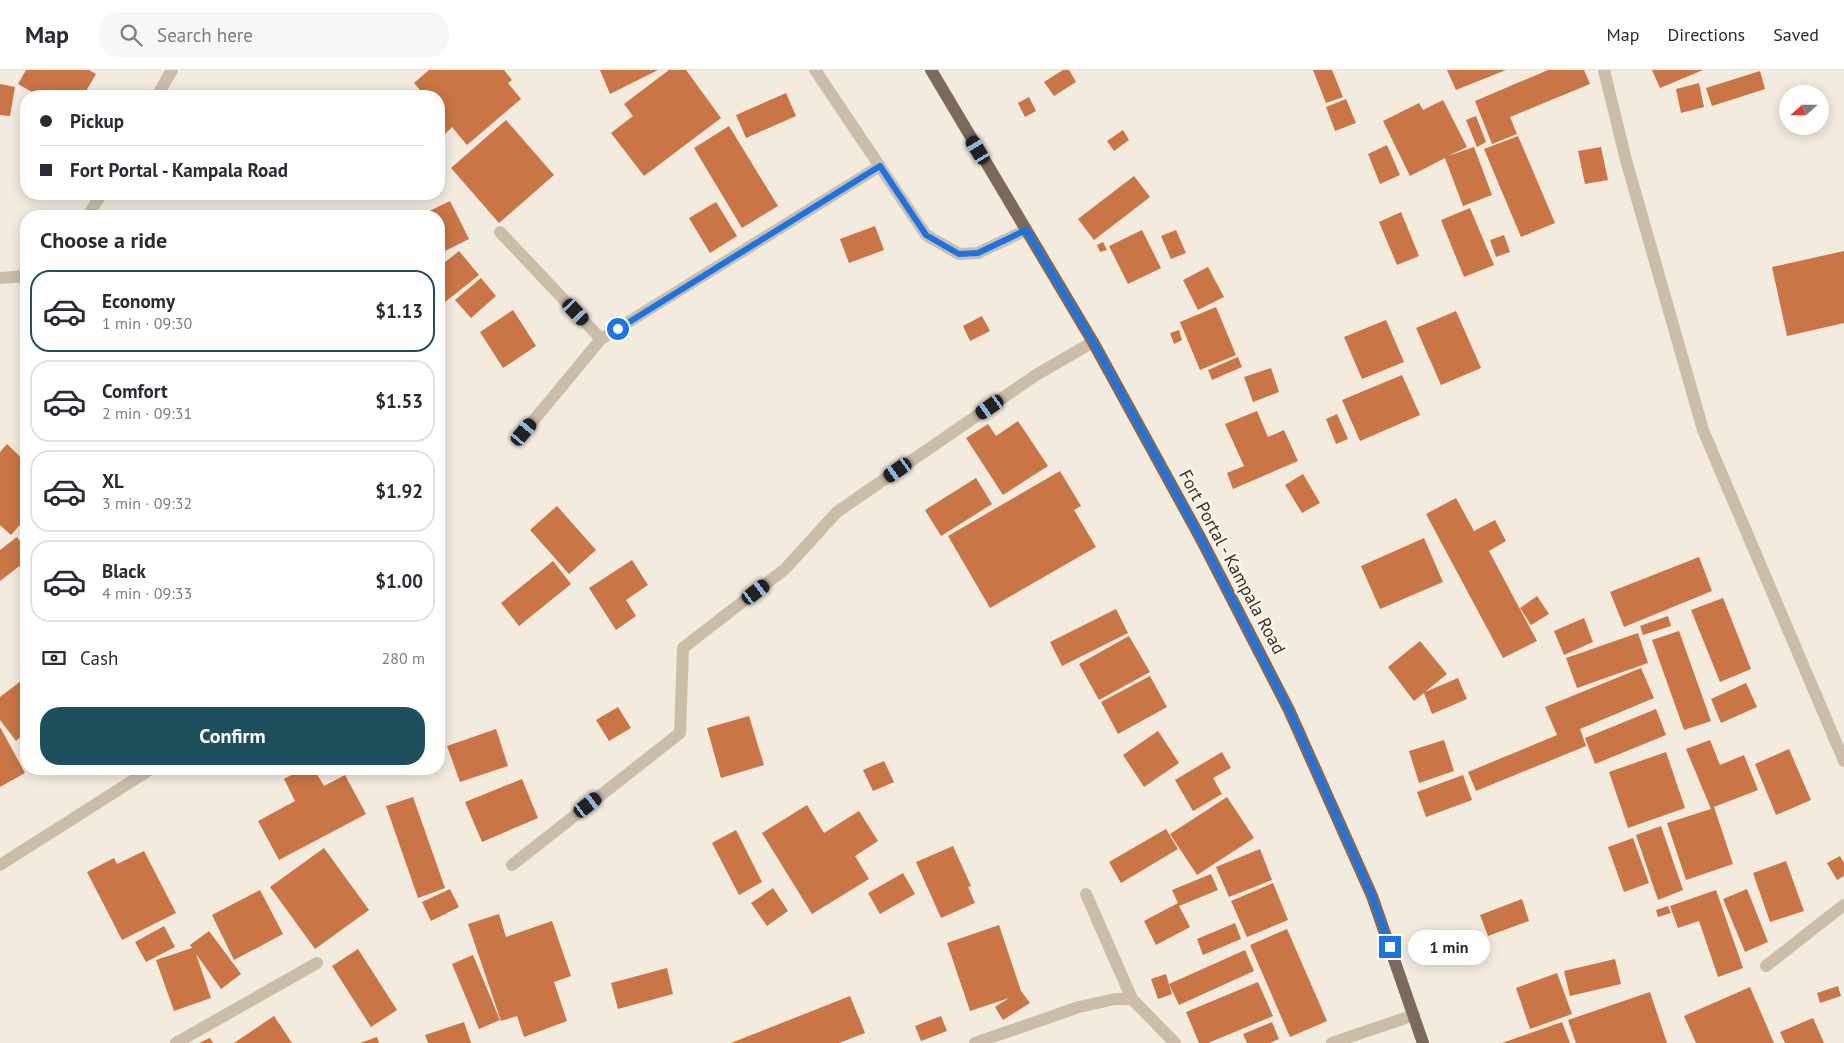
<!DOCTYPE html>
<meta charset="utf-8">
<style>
:root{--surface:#fff;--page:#f7f7f7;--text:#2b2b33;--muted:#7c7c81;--line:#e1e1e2;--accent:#1d505c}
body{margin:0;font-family:"PT Sans",sans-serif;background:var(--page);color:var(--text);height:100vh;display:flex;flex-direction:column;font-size:19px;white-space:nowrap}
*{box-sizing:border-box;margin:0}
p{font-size:16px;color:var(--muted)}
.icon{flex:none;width:28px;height:28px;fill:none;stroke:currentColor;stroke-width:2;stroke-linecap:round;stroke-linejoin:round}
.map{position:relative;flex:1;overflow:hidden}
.drawer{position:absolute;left:20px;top:140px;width:425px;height:565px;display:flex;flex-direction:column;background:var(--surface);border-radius:20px;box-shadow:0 2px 12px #0003}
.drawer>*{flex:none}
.hud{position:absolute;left:20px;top:20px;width:425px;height:110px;border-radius:20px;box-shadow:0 2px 12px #0003;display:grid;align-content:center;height:110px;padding:0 20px;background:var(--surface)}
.needle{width:32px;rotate:249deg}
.buttons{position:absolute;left:1779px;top:15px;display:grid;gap:10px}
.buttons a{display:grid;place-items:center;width:50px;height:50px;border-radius:50%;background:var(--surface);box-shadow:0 2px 12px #0003;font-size:25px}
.end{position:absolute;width:22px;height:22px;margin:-11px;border:6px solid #1a73e8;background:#fff;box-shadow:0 0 0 2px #fff}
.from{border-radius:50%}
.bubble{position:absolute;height:35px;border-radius:18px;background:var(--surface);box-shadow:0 2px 12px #0003;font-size:16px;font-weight:600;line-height:35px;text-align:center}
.car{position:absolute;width:15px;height:30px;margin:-15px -8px;border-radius:6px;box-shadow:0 0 4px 1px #0007;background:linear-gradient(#222 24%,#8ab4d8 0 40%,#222 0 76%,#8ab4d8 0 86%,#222 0)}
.hud b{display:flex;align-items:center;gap:18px;height:48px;font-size:19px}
.hud b+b{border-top:1px solid var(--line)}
.hud i{width:12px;height:12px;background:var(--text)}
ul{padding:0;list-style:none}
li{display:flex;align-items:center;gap:15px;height:82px;margin:0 10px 8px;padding:0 10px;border:2px solid var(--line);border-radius:20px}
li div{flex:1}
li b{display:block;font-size:19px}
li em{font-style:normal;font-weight:600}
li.active{border-color:var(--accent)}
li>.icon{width:45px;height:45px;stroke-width:1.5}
h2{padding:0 20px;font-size:22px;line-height:60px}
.pay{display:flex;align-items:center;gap:12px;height:55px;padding:0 20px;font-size:19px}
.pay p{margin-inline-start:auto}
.cta{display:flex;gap:10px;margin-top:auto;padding:10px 20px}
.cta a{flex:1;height:58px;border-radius:20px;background:var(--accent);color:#fff;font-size:20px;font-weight:600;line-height:58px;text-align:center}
header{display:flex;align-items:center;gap:30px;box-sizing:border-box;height:70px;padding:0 25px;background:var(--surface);border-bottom:1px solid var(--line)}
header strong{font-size:24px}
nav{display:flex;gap:28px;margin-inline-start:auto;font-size:18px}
.search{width:350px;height:45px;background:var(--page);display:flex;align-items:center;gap:12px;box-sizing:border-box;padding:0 18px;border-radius:20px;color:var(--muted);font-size:19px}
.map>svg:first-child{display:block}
</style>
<header>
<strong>Map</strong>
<div class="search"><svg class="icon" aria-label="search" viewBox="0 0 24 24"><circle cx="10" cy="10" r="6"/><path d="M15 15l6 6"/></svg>Search here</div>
<nav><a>Map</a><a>Directions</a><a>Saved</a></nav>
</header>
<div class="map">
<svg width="1844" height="973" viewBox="0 0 1844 973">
<rect width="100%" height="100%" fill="#f3ebde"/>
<g fill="#c97546">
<path d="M26 0H89L96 4 83 26H39L18 14Z"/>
<path d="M429 0H504L512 10 508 13 521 29 467 75 452 57 445 64 439 56V26H425L414 13Z"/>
<path d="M600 0H658L610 24Z"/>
<path d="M669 0H686L721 48 644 106 611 63 633 46 624 34Z"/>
<path d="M1063 0H1069L1076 12 1054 26 1044 12Z"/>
<path d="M1313 0H1332L1343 27 1326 33Z"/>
<path d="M1447 0H1506L1456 20Z"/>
<path d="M1548 0H1584L1590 14 1510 47 1517 64 1492 74 1475 31Z"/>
<path d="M1652 0H1703L1660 18Z"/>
<path d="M1760 1 1765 19 1712 36 1706 18Z"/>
<path d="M1699 13 1704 37 1681 43 1676 19Z"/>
<path d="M0 14 15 17 10 46 0 45Z"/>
<path d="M786 23 796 46 746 68 736 45Z"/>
<path d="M1029 27 1036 41 1025 47 1018 33Z"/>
<path d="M1346 29 1356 53 1335 61 1326 37Z"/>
<path d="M1443 30 1467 77 1448 86 1474 77 1492 125 1463 136 1445 88 1410 106 1383 51 1419 33 1423 40Z"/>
<path d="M1476 46 1486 72 1477 77 1466 50Z"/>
<path d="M506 50 554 105 499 153 451 98Z"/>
<path d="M729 56 778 136 742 158 694 78Z"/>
<path d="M1123 60 1129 70 1114 81 1107 71Z"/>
<path d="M1518 66 1555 153 1521 167 1484 79Z"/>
<path d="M1387 75 1400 105 1380 114 1368 84Z"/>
<path d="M1601 77 1608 110 1585 114 1578 81Z"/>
<path d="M1134 106 1150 127 1094 170 1078 149Z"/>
<path d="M450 131 469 169 439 184V146H419Z"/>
<path d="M716 132 737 166 710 183 689 148Z"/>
<path d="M1470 138 1494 195 1464 207 1441 150Z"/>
<path d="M1401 142 1419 186 1397 195 1379 152Z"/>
<path d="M875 156 884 180 849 193 840 169Z"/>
<path d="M1142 160 1161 198 1128 214 1109 176Z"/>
<path d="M1176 160 1186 183 1171 189 1161 166Z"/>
<path d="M1504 165 1510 182 1496 187 1490 170Z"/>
<path d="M1103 172 1107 180 1100 182 1097 175Z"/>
<path d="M459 181 479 205 445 232 439 225V197Z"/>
<path d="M1844 181V253L1787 266 1772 197Z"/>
<path d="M1208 197 1224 227 1198 240 1183 210Z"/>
<path d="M481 208 496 226 471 248 455 230Z"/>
<path d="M1216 237 1236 285 1200 300 1180 252Z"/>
<path d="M513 240 536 276 503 298 480 262Z"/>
<path d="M1456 241 1481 298 1441 315 1416 258Z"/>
<path d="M982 246 990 261 970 271 963 256Z"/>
<path d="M1386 250 1404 292 1362 309 1344 267Z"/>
<path d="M1179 260 1182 270 1174 274 1170 263Z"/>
<path d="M1238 287 1242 297 1212 310 1208 300Z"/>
<path d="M1271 298 1279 322 1253 332 1244 307Z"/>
<path d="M1402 305 1420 345 1360 371 1342 330Z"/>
<path d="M1257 341 1268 367 1284 360 1298 391 1233 419 1227 403 1244 396 1225 354Z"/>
<path d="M1337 344 1348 369 1336 374 1326 349Z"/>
<path d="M1018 351 1048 396 1003 425 966 368 988 354 996 366Z"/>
<path d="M7 374 26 392V448L11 465 0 455V382Z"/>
<path d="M1060 401 1081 436 1074 440 1096 477 990 538 948 466Z"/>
<path d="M1303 404 1320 433 1302 443 1285 415Z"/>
<path d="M976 408 992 434 941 466 925 440Z"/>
<path d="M1456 428 1474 461 1495 450 1506 471 1489 481 1537 571 1503 588 1426 444Z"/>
<path d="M557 436 596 480 569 504 530 460Z"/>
<path d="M17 467 26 480V491L0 511V480Z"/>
<path d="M1424 468 1443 512 1380 539 1361 496Z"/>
<path d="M1699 487 1712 521 1624 557 1610 522Z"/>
<path d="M632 490 648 515 626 530 636 546 616 560 589 518Z"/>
<path d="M553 491 571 514 519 556 501 533Z"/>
<path d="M1537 526 1549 544 1531 555 1520 538Z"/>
<path d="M1723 528 1751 599 1720 612 1691 540Z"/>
<path d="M1116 539 1128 563 1062 596 1050 572Z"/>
<path d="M1668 546 1671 556 1643 565 1640 556Z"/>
<path d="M1584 548 1593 572 1564 585 1554 561Z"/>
<path d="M1679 561 1711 651 1684 660 1652 570Z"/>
<path d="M1638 563 1648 593 1577 618 1566 588Z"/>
<path d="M1129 566 1150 602 1099 630 1079 594Z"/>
<path d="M1420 571 1447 604 1425 622 1458 608 1467 629 1432 644 1424 623 1414 631 1388 597Z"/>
<path d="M1641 598 1654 628 1580 659 1586 676 1476 721 1468 702 1557 665 1545 637Z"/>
<path d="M1150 606 1167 637 1118 664 1101 632Z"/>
<path d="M26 607V662L16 671 0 650V627Z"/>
<path d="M1746 613 1757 637 1721 653 1711 629Z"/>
<path d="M618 637 631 658 609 671 596 650Z"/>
<path d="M1656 639 1666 665 1595 694 1585 668Z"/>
<path d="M749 646 764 695 721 708 707 658Z"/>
<path d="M0 657 25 703 0 717Z"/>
<path d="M496 659 508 696 460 712 447 676Z"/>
<path d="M1158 661 1179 693 1144 717 1123 685Z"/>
<path d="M1444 670 1454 701 1419 713 1409 681Z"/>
<path d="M1710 670 1720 695 1744 685 1758 720 1714 737 1733 794 1686 810 1667 753 1711 739 1686 679Z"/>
<path d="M1789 679 1811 730 1776 745 1755 694Z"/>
<path d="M1222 682 1231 698 1213 708 1222 724 1193 741 1175 710Z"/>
<path d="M1666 682 1685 738 1628 758 1609 702Z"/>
<path d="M884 691 894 712 873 721 863 700Z"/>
<path d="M302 699H314L324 716 345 705 366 744 279 790 258 751 295 731 284 709Z"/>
<path d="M1463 705 1472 730 1426 747 1417 722Z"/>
<path d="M522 709 538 748 482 772 465 732Z"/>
<path d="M413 727 445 818 418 828 386 736Z"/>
<path d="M1227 727 1254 768 1197 805 1170 764Z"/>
<path d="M807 735 824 763 859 741 878 771 855 786 869 809 812 844 762 763Z"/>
<path d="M1661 756 1683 820 1658 830 1636 765Z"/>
<path d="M1166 759 1178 779 1121 813 1109 792Z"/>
<path d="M736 760 762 812 739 825 712 773Z"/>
<path d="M1633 768 1649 813 1624 822 1608 777Z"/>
<path d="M953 776 971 816 968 817 975 833 941 848 916 792Z"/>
<path d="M324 778 369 840 315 879 270 817Z"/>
<path d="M1260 779 1272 810 1229 827 1216 797Z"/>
<path d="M144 781 176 843 122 870 87 802 114 788 117 794Z"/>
<path d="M1840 786 1844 793V806L1837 810 1827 793Z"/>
<path d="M1786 791 1804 841 1770 852 1753 803Z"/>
<path d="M903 803 915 824 880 844 868 823Z"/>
<path d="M1211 804 1218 820 1179 836 1190 857 1156 875 1144 851 1178 833 1172 820Z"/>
<path d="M1273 813 1288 850 1247 867 1231 831Z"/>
<path d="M773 818 788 841 767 856 751 833Z"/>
<path d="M450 819 459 837 431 851 422 832Z"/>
<path d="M1747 819 1768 872 1745 882 1723 829Z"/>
<path d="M260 820 283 864 234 890 212 845Z"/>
<path d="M1716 820 1743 898 1718 907 1699 851 1678 858 1670 836Z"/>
<path d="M1522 829 1529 851 1488 866 1480 845Z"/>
<path d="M1668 836 1671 843 1658 847 1656 840Z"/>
<path d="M499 844 506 867 552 851 571 906 554 912 567 951 524 967 517 946 501 951 468 854Z"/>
<path d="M1235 853 1241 869 1203 885 1197 869Z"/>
<path d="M999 855 1021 921 1030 933 1003 950 995 937 1009 928 970 941 947 873Z"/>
<path d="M164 856 175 877 146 892 135 872Z"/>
<path d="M1287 859 1327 951 1290 967 1250 875Z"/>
<path d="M209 861 241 904 221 919 196 884 211 928 174 941 156 890 192 878 190 875Z"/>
<path d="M358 879 397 940 371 957 332 896Z"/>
<path d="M1245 880 1254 901 1179 935 1169 914Z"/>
<path d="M473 885 500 950 479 959 452 894Z"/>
<path d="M1615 889 1621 914 1570 926 1564 901Z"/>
<path d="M667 898 673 924 618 939 611 913Z"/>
<path d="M1557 903 1572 944 1530 959 1516 918Z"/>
<path d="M1166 904 1172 924 1158 929 1151 909Z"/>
<path d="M1258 912 1273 946 1208 973H1199L1186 942Z"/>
<path d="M1838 916 1841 926 1820 933 1817 923Z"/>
<path d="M1750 917 1774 973H1696L1684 946Z"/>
<path d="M1650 922 1667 973H1576L1568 950Z"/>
<path d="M850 926 865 963 839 973H731Z"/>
<path d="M274 946 292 973H234Z"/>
<path d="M941 946 947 961 921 971 915 956Z"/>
<path d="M1813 948 1824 973H1785L1780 962Z"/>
<path d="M464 952 471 973H428L425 965Z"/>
<path d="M1272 952 1279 969 1270 973H1247L1243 964Z"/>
<path d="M1562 952 1570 973H1502Z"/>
<path d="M377 967 379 973H360Z"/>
<path d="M210 968 213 973H199Z"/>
</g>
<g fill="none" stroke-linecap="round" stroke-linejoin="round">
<g stroke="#ccbda9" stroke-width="12">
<path d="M815 0 926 165 959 184 978 183 1026 160"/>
<path d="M1604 0 1626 90 1703 360 1844 691"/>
<path d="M157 26 172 0"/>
<path d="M88 146 101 124"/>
<path d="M500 162 601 269"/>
<path d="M0 208 26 206"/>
<path d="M524 362 601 269 880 96"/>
<path d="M0 795 151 699"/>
<path d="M512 795 680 663 683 578 785 499 837 442 1036 305 1093 272"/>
<path d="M1086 824 1132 929"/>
<path d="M1766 896 1844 835"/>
<path d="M176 973 317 893"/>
<path d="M975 973 1079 937 1115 929H1132L1175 973"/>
<path d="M1332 973 1414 945"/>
</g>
<path stroke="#7b695a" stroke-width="12" d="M931 0 1093 272 1201 469 1289 640 1372 826 1423 973"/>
</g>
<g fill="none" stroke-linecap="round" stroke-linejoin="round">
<path stroke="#1a73e8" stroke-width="6" d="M618 259 880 96 926 165 959 184 978 183 1026 160 1093 272 1201 469 1289 640 1372 826 1390 877"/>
</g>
<g text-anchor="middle" stroke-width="5" stroke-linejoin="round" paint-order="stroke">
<g font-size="18" fill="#393029" stroke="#faf5ea">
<text transform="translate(1232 492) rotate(62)" y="6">Fort Portal - Kampala Road</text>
</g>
</g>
</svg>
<div class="buttons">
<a><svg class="needle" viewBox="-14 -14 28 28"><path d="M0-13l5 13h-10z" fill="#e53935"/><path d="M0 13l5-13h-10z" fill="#7c7c81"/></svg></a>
</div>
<i class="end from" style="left:618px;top:259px"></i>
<i class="end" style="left:1390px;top:877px"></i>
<div class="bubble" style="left:1408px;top:860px;width:82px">1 min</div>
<i class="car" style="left:978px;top:80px;rotate:329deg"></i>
<i class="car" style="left:576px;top:242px;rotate:137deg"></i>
<i class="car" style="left:990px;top:337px;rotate:235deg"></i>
<i class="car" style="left:524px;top:362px;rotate:40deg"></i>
<i class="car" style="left:898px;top:400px;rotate:235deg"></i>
<i class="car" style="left:756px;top:522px;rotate:53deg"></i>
<i class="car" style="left:588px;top:735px;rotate:52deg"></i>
<div class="hud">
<b><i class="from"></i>Pickup</b>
<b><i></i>Fort Portal - Kampala Road</b>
</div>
<section class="drawer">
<h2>Choose a ride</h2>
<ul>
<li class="active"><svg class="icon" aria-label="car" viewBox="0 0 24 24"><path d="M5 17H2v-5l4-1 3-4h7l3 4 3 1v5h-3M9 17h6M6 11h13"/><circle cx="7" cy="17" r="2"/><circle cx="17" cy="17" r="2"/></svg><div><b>Economy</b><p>1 min · 09:30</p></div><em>$1.13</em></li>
<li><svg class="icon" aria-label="car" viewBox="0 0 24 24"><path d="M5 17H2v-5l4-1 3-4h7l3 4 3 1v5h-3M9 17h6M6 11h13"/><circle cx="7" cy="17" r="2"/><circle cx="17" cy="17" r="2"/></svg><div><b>Comfort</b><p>2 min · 09:31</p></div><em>$1.53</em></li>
<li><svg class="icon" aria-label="car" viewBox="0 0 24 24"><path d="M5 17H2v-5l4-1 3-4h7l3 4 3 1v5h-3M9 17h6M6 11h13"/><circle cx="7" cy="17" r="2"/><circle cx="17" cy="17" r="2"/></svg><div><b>XL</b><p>3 min · 09:32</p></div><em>$1.92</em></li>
<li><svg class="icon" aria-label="car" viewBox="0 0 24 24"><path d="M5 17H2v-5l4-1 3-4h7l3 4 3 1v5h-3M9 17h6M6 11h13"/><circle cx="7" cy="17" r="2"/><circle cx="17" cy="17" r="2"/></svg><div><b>Black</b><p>4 min · 09:33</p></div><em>$1.00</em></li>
</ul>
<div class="pay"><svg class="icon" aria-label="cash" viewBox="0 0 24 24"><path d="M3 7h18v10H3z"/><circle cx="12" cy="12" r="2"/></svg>Cash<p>280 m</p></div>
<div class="cta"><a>Confirm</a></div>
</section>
</div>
